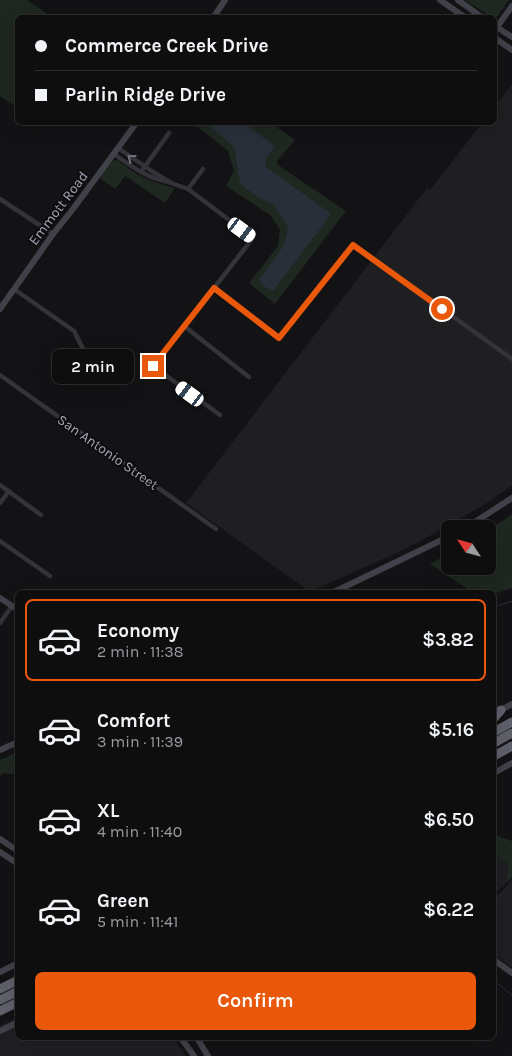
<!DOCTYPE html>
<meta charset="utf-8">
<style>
:root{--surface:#0e0e0f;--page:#171718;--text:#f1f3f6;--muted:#9b9c9e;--line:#2e2e2f;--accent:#ea580c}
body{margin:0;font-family:Karla,sans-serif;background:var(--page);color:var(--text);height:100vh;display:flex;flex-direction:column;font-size:19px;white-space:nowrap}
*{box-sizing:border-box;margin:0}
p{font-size:16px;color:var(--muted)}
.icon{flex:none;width:28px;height:28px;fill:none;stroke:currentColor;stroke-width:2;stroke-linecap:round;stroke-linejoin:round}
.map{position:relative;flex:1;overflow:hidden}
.side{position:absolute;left:15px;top:590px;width:481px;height:450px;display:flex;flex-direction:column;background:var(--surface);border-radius:8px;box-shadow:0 5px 20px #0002,0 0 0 1px var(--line)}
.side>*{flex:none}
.hud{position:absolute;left:15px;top:15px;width:482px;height:110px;border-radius:8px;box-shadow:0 5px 20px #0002,0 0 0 1px var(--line);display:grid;align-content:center;height:110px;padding:0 20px;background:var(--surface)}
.needle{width:32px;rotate:306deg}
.buttons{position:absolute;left:441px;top:520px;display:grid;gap:10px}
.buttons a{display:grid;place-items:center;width:55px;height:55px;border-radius:8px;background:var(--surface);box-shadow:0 5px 20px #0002,0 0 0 1px var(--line);font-size:25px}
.end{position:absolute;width:22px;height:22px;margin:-11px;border:6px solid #ea580c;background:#fff;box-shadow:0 0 0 2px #fff}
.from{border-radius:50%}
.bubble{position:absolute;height:35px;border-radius:8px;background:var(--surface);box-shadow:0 5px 20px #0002,0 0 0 1px var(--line);font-size:16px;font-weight:600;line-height:35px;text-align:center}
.car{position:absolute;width:15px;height:30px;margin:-15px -8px;border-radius:6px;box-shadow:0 0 4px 1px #0007;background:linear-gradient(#fff 24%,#345 0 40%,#fff 0 76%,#345 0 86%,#fff 0)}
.hud b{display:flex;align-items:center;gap:18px;height:48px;font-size:19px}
.hud b+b{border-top:1px solid var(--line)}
.hud i{width:12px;height:12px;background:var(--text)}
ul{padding:9px 0 0;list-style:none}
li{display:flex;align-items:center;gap:15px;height:82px;margin:0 10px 8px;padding:0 10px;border:2px solid transparent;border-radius:8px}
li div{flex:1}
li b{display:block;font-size:19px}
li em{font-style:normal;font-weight:600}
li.active{border-color:var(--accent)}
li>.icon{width:45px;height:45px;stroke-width:1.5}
.primary-button{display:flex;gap:10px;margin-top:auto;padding:10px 20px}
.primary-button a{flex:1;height:58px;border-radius:8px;background:var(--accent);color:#fff;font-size:20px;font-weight:600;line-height:58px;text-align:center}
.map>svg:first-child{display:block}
</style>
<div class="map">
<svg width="512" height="1056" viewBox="0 0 512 1056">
<rect width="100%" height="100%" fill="#131214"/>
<g fill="#1f1e21">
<path d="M512 84V485L487 503 437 532 401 551 310 592 186 503 427 188 430 190 482 123 495 122V106Z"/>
<path d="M494 853 508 865 506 879 509 881 494 894Z"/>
<path d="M512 883V968L494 955V898Z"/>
<path d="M17 1018 18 1038H173L186 1056H0V1026Z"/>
</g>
<g fill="#1f2721">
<path d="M0 0H27L52 17 18 18V103L15 106 0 96Z"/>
<path d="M465 0H509L495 20V18L491 17Z"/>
<path d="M182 123H271L295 140 277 161 278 165 346 211 275 304 249 283 278 246 280 230 270 215 226 186 234 171 228 151 198 127 185 125Z"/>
<path d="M118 160C137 176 151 182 175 188L165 203 125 176 115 189 101 179 100 173 111 161Z"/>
<path d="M512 514V588L494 594V592H472L430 564 450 553V566H488V531Z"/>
<path d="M17 752V775L3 773 0 778V760Z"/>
<path d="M495 835 512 841V877L509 881 506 879 508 865 494 853Z"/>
</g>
<path fill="#292f38" d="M205 123H244L275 146 265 160 266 167 330 213V216L273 291 265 287 259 280 284 245 288 227 274 205 258 197 240 184 235 151 230 143Z"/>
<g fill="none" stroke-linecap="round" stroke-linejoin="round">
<g stroke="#292f38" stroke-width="1">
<path d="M494 607 512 601"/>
<path d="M494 902 512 881"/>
<path d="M494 981 512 995"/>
</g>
<g stroke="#333339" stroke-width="4.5">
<path d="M118 148 150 170 171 183 188 189 253 238 153 366 220 415"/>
<path d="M114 154C131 166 148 179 170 182"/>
<path d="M143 169 169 133"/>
<path d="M188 189 203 169"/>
<path d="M0 199 53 234"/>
<path d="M214 288 279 338 353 245 512 359"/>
<path d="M14 289 74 331 84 351"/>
<path d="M184 326 249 377"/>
<path d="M0 375 216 529"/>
<path d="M0 485 41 515"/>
<path d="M0 503 9 491"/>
<path d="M0 541 50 576"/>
<path d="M0 623 12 606"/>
</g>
<g stroke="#414249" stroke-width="6">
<path d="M440 0 466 18"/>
<path d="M458 0 483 18"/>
<path d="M213 18 225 0"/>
<path d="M495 26 512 37"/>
<path d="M495 30 512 6"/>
<path d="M495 38 512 50"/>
<path d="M0 309 53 234 73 209 137 122"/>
<path d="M464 529 512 498"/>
<path d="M334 592 450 536"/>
<path d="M0 598 18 610"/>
<path d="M497 712 512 704"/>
<path d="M0 750 18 742"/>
<path d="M494 773 512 763"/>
<path d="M0 839 18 851"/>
<path d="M0 852 18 864"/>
<path d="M494 960 512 973"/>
<path d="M0 972 18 963"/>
<path d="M0 1031 18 1022"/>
<path d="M181 1038 194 1056"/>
<path d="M197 1038 208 1056"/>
</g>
<g stroke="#5f606a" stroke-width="9">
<path d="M494 718 501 710"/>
<path d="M494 732 512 722"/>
<path d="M494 743 512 733"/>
<path d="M494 756 512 746"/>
<path d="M0 989 18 980"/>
<path d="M0 1000 18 991"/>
<path d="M0 1011 18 1002"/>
</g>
</g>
<defs><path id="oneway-chevron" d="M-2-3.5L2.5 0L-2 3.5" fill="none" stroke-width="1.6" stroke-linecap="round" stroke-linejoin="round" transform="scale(1.25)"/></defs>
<use stroke="#71727d" href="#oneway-chevron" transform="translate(131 158) rotate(-144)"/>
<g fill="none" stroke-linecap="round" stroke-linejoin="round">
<path stroke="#ea580c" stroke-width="6" d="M153 366 214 288 279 338 353 245 442 309"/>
</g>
<g text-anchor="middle" stroke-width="4" stroke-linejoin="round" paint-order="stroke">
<g font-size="14" fill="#a4a6b5" stroke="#0e0d0f">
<text transform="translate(58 208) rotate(-53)" y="5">Emmott Road</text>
<text transform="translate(108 452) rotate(35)" y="5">San Antonio Street</text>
</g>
</g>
</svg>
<div class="buttons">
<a><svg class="needle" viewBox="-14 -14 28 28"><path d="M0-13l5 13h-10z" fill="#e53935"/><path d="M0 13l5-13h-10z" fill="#9b9c9e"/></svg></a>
</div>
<i class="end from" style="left:442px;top:309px"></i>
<i class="end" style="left:153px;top:366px"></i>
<div class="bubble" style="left:52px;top:349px;width:82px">2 min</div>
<i class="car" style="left:242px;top:230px;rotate:126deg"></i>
<i class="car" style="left:190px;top:394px;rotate:306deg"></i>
<div class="hud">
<b><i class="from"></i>Commerce Creek Drive</b>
<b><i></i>Parlin Ridge Drive</b>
</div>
<section class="side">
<ul>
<li class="active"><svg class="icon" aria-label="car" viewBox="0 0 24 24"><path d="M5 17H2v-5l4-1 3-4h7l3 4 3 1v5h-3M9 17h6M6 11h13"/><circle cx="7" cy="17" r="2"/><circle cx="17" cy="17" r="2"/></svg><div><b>Economy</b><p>2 min · 11:38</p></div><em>$3.82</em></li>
<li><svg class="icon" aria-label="car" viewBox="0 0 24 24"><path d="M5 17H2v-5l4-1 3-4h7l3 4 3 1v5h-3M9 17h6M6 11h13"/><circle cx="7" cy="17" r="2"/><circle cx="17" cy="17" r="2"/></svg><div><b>Comfort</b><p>3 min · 11:39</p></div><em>$5.16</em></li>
<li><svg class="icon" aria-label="car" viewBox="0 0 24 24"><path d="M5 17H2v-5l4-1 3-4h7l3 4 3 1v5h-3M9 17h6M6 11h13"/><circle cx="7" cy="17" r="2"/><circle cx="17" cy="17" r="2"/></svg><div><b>XL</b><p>4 min · 11:40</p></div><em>$6.50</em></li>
<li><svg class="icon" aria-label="car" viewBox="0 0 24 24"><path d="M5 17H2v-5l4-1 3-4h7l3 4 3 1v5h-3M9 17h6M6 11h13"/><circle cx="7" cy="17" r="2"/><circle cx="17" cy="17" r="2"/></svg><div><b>Green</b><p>5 min · 11:41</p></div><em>$6.22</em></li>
</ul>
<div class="primary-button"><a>Confirm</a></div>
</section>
</div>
